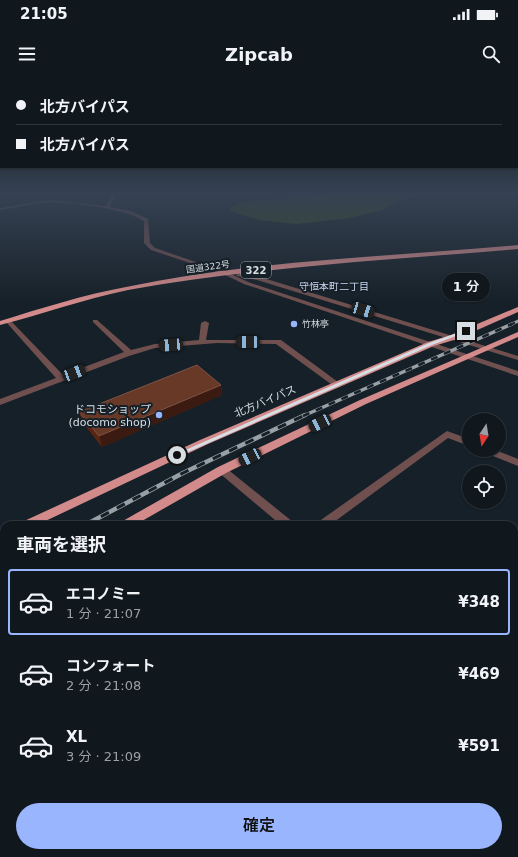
<!DOCTYPE html>
<html lang="ja">
<meta charset="utf-8">
<style>
:root{--surface:#10181e;--page:#192127;--text:#f1f3f6;--muted:#9ca0a4;--line:#30373c;--accent:#99b5fd}
body{margin:0;font-family:"DejaVu Sans","Noto Sans JP",sans-serif;background:var(--page);color:var(--text);height:100vh;display:flex;flex-direction:column;font-size:15px;white-space:nowrap}
*{box-sizing:border-box;margin:0}
p{font-size:13px;color:var(--muted)}
.icon{flex:none;width:22px;height:22px;fill:none;stroke:currentColor;stroke-width:2;stroke-linecap:round;stroke-linejoin:round}
.map{position:relative;flex:1;overflow:hidden}
.drawer{position:absolute;left:0px;top:441px;width:518px;height:336px;display:flex;flex-direction:column;background:var(--surface);border-radius:12px 12px 0 0;box-shadow:0 1px 3px #0004,0 0 0 1px var(--line)}
.drawer>*{flex:none}
.hud{position:absolute;left:0px;top:0px;width:518px;height:88px;box-shadow:0 1px 3px #0004,0 0 0 1px var(--line);display:grid;align-content:center;height:88px;padding:0 16px;background:var(--surface)}
.needle{width:26px;rotate:192deg}
.tools{position:absolute;left:462px;top:333px;display:grid;gap:8px}
.tools a{display:grid;place-items:center;width:44px;height:44px;border-radius:50%;background:var(--surface);box-shadow:0 1px 3px #0004,0 0 0 1px var(--line);font-size:20px}
.end{position:absolute;width:18px;height:18px;margin:-9px;border:5px solid #d7dee3;background:#111;box-shadow:0 0 0 2px #111}
.from{border-radius:50%}
.bubble{position:absolute;height:28px;border-radius:14px;background:var(--surface);box-shadow:0 1px 3px #0004,0 0 0 1px var(--line);font-size:13px;font-weight:600;line-height:28px;text-align:center}
.car{position:absolute;width:12px;height:24px;margin:-12px -6px;border-radius:5px;box-shadow:0 0 3px 1px #0007;background:linear-gradient(#222 24%,#8ab4d8 0 40%,#222 0 76%,#8ab4d8 0 86%,#222 0)}
.hud b{display:flex;align-items:center;gap:14px;height:38px;font-size:15px}
.hud b+b{border-top:1px solid var(--line)}
.hud i{width:10px;height:10px;background:var(--text)}
ul{padding:0;list-style:none}
li{display:flex;align-items:center;gap:12px;height:66px;margin:0 8px 6px;padding:0 8px;border:2px solid transparent;border-radius:4px}
li div{flex:1}
li b{display:block;font-size:15px}
li em{font-style:normal;font-weight:600}
li.current{border-color:var(--accent)}
li>.icon{width:36px;height:36px;stroke-width:1.5}
h2{padding:0 16px;font-size:18px;line-height:48px}
.action{display:flex;gap:8px;margin-top:auto;padding:8px 16px}
.action a{flex:1;height:46px;border-radius:24px;background:var(--accent);color:#111;font-size:16px;font-weight:600;line-height:46px;text-align:center}
.status{display:flex;justify-content:space-between;align-items:center;height:28px;padding:0 20px;background:var(--surface);direction:ltr}
.status svg{height:11px;fill:currentColor}
header{display:flex;justify-content:space-between;align-items:center;height:52px;padding:0 16px;background:var(--surface);font-size:18px;font-weight:600}
.map>svg:first-child{display:block}
</style>
<div class="status"><b>21:05</b><svg viewBox="0 0 49 12"><path d="M0 12V9h3v3zM5 12V6h3v6zM10 12V3h3v9zM15 12V0h3v12zM26 1h20v11H26zM47 4h2v5h-2z"/></svg></div>
<header><svg class="icon" aria-label="menu" viewBox="0 0 24 24"><path d="M4 6h16M4 12h16M4 18h16"/></svg>Zipcab<svg class="icon" aria-label="search" viewBox="0 0 24 24"><circle cx="10" cy="10" r="6"/><path d="M15 15l6 6"/></svg></header>
<div class="map">
<svg width="518" height="777" viewBox="0 0 518 777">
<rect width="100%" height="100%" fill="#162028"/>
<path fill="#374c1b" d="M327 114H419L396 122 383 130 349 138 297 144 259 140 230 131 231 127 241 122 321 116Z"/>
<g fill="none" stroke-linecap="round" stroke-linejoin="round">
<g fill="#70504f" fill-rule="evenodd">
<path d="M112 114H116L110 127 131 131 148 139 150 163 155 168 228 193 223 194 151 170 144 163V141C125 128 66 121 43 123 28 124 14 128 0 130V128L49 120 106 126Z"/>
<path d="M294 114H299L296 116Z"/>
<path d="M6 240H10L63 295 124 272 93 242V240H97L131 270 155 264 199 260 201 243 205 241 209 243 206 260H281L342 305 338 307H335L276 264 217 263 155 268 129 276 0 325V319L56 298 6 242Z"/>
<path d="M447 351 469 359V366L448 358 330 445H316L318 442Z"/>
<path d="M481 370H495L518 379V386L483 372Z"/>
<path d="M222 387 226 388 293 442 295 445H281L218 392 217 390 218 388Z"/>
<path d="M518 453V464L514 466V454Z"/>
<path d="M514 630 518 632V649L514 647Z"/>
<path d="M70 773H90L88 777H68Z"/>
<path d="M106 773H125L127 777H108Z"/>
<path d="M380 773H400L402 777H382Z"/>
</g>
<g fill="#70504f" fill-rule="evenodd">
<path d="M223 192H227L248 202 518 291V296L244 204 223 194Z"/>
<path d="M239 193 260 197 518 276V280L257 200 237 196 236 195Z"/>
</g>
<g fill="#d28a8a" fill-rule="evenodd">
<path d="M518 165V169C388 180 257 187 128 210 84 219 43 234 0 245V241C42 228 83 215 126 207 255 180 388 177 518 165Z"/>
<path d="M518 227V232L457 259 434 266 208 364 37 445H20L22 442 200 360 428 262 451 255Z"/>
<path d="M518 252V257L366 324 226 393 135 445H119L121 442 218 387 360 320Z"/>
<path d="M4 452V464L0 465V453Z"/>
<path d="M4 510V523L0 524V511Z"/>
</g>
<defs>
<path id="rail-far3" d="M510 245 518 241"/>
<path id="rail-far2" d="M303 336 512 244"/>
<path id="rail-far1" d="M85 445 183 393 305 335"/>
<path id="rail" d="M0 491 4 489"/>
</defs>
<use href="#rail-far3" stroke="#98a0a6" stroke-width="3"/>
<use href="#rail-far2" stroke="#98a0a6" stroke-width="3.5"/>
<use href="#rail-far1" stroke="#98a0a6" stroke-width="4.5"/>
<use href="#rail" stroke="#98a0a6" stroke-width="5.5"/>
<use href="#rail-far3" stroke="#162028" stroke-width="2" stroke-dasharray="5.5" stroke-linecap="butt"/>
<use href="#rail-far2" stroke="#162028" stroke-width="2.5" stroke-dasharray="7" stroke-linecap="butt"/>
<use href="#rail-far1" stroke="#162028" stroke-width="3" stroke-dasharray="9" stroke-linecap="butt"/>
<use href="#rail" stroke="#162028" stroke-width="4" stroke-dasharray="12" stroke-linecap="butt"/>
</g>
<path fill="#5c2512" d="M221 305 222 315 102 367 83 343 79 332Z"/>
<path fill="#3b1b11" d="M221 305 222 315 102 367 99 356Z"/>
<path fill="#693928" stroke="#7b5346" d="M197 285 221 305 99 356 79 332Z"/>
<linearGradient id="sky" x2="0" y2="1"><stop stop-color="#0c1216"/><stop offset="0.51" stop-color="#364253"/><stop offset="1" stop-color="#364253" stop-opacity="0"/></linearGradient>
<rect width="518" height="223" fill="url(#sky)"/>
<path fill="#d7dee3" d="M465 250 469 251 432 265 179 376 174 375 429 263Z"/>
<g fill="#99b5fd" stroke="#162028" stroke-width="1.5">
<circle cx="294" cy="244" r="4"/>
<circle cx="159" cy="335" r="4"/>
</g>
<g text-anchor="middle" stroke-width="4" stroke-linejoin="round" paint-order="stroke">
<g font-size="9" fill="#d7dee3" stroke="#162028">
<text transform="translate(208 187) rotate(-8)" y="3">国道322号</text>
</g>
<g font-size="9" fill="#d7dee3" stroke="#162028" text-anchor="start">
<text x="302" y="247">竹林亭</text>
</g>
<rect fill="#162028" stroke="#9da5ab" stroke-width="1" x="241" y="182" width="30" height="16" rx="3"/>
<g font-size="10" font-weight="bold" fill="#d7dee3">
<text x="256" y="194">322</text>
</g>
<g font-size="10" fill="#cbd6f2" stroke="#162028">
<text x="334" y="210">守恒本町二丁目</text>
</g>
<g font-size="11" fill="#d7dee3" stroke="#162028">
<text transform="translate(265 321) rotate(-23)" y="4">北方バイパス</text>
</g>
<g font-size="11" fill="#d7dee3" stroke="#162028" text-anchor="end">
<text x="151" y="333">ドコモショップ<tspan x="151" dy="13">(docomo shop)</tspan></text>
</g>
</g>
</svg>
<div class="tools">
<a><svg class="needle" viewBox="-14 -14 28 28"><path d="M0-13l5 13h-10z" fill="#e53935"/><path d="M0 13l5-13h-10z" fill="#9ca0a4"/></svg></a>
<a><svg class="icon" aria-label="locate" viewBox="0 0 24 24"><circle cx="12" cy="12" r="6"/><path d="M12 2v4M12 18v4M2 12h4M18 12h4"/></svg></a>
</div>
<i class="end from" style="left:177px;top:375px"></i>
<i class="end" style="left:466px;top:251px"></i>
<div class="bubble" style="left:442px;top:193px;width:48px">1 分</div>
<i class="car" style="left:363px;top:230px;rotate:107deg"></i>
<i class="car" style="left:248px;top:262px;rotate:271deg"></i>
<i class="car" style="left:171px;top:265px;rotate:266deg"></i>
<i class="car" style="left:74px;top:293px;rotate:69deg"></i>
<i class="car" style="left:320px;top:343px;rotate:244deg"></i>
<i class="car" style="left:250px;top:377px;rotate:244deg"></i>
<div class="hud">
<b><i class="from"></i>北方バイパス</b>
<b><i></i>北方バイパス</b>
</div>
<section class="drawer">
<h2>車両を選択</h2>
<ul>
<li class="current"><svg class="icon" aria-label="car" viewBox="0 0 24 24"><path d="M5 17H2v-5l4-1 3-4h7l3 4 3 1v5h-3M9 17h6M6 11h13"/><circle cx="7" cy="17" r="2"/><circle cx="17" cy="17" r="2"/></svg><div><b>エコノミー</b><p>1 分 · 21:07</p></div><em>¥348</em></li>
<li><svg class="icon" aria-label="car" viewBox="0 0 24 24"><path d="M5 17H2v-5l4-1 3-4h7l3 4 3 1v5h-3M9 17h6M6 11h13"/><circle cx="7" cy="17" r="2"/><circle cx="17" cy="17" r="2"/></svg><div><b>コンフォート</b><p>2 分 · 21:08</p></div><em>¥469</em></li>
<li><svg class="icon" aria-label="car" viewBox="0 0 24 24"><path d="M5 17H2v-5l4-1 3-4h7l3 4 3 1v5h-3M9 17h6M6 11h13"/><circle cx="7" cy="17" r="2"/><circle cx="17" cy="17" r="2"/></svg><div><b>XL</b><p>3 分 · 21:09</p></div><em>¥591</em></li>
</ul>
<div class="action"><a>確定</a></div>
</section>
</div>
